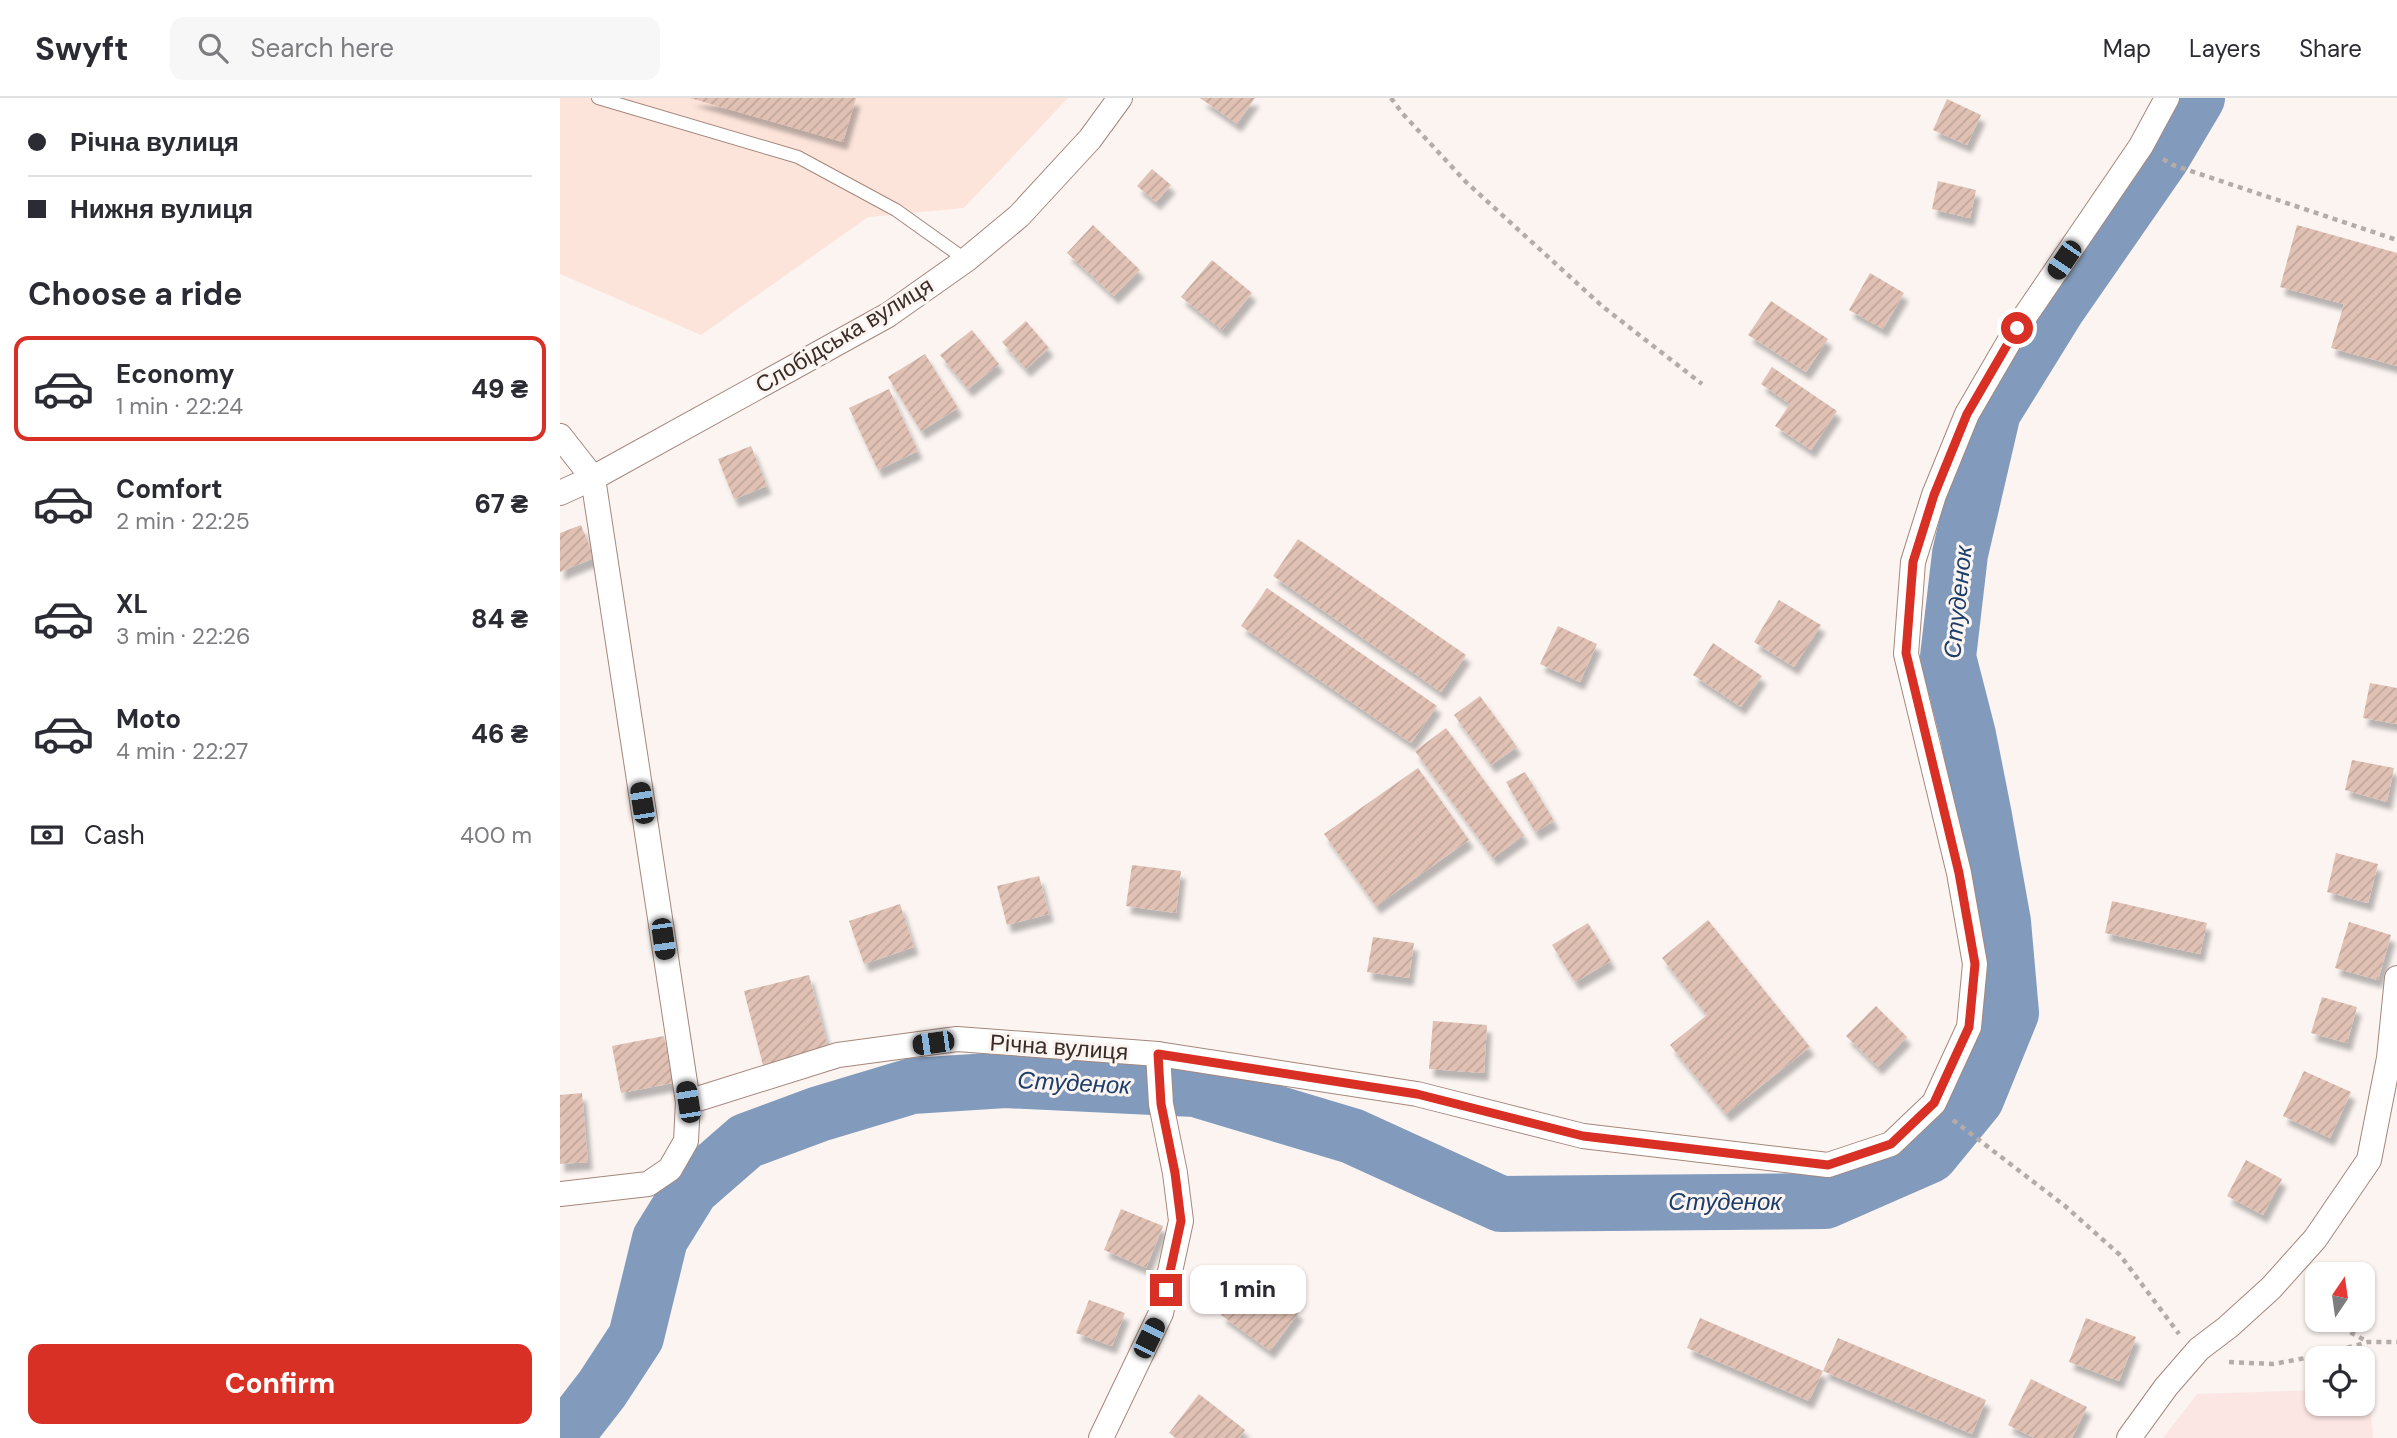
<!DOCTYPE html>
<meta charset="utf-8">
<style>
:root{--surface:#fff;--page:#f7f7f7;--text:#2b2b33;--muted:#7c7c81;--line:#e1e1e2;--accent:#d93025}
body{margin:0;font-family:"DM Sans",sans-serif;background:var(--page);color:var(--text);height:100vh;display:flex;flex-direction:column;font-size:26px;white-space:nowrap}
*{box-sizing:border-box;margin:0}
p{font-size:23px;color:var(--muted)}
.icon{flex:none;width:38px;height:38px;fill:none;stroke:currentColor;stroke-width:2;stroke-linecap:round;stroke-linejoin:round}
.map{position:relative;flex:1;overflow:hidden}
.side{display:flex;flex-direction:column;background:var(--surface);width:560px}
.side>*{flex:none}
.hud{display:grid;align-content:center;height:154px;padding:0 28px;background:var(--surface)}
.needle{width:46px;rotate:13deg}
.fabs{position:absolute;left:1745px;top:1164px;display:grid;gap:14px}
.fabs a{display:grid;place-items:center;width:70px;height:70px;border-radius:14px;background:var(--surface);box-shadow:0 2px 5px #0004;font-size:35px}
.end{position:absolute;width:32px;height:32px;margin:-16px;border:9px solid #d93025;background:#fff;box-shadow:0 0 0 4px #fff}
.from{border-radius:50%}
.bubble{position:absolute;height:49px;border-radius:14px;background:var(--surface);box-shadow:0 2px 5px #0004;font-size:23px;font-weight:800;line-height:49px;text-align:center}
.car{position:absolute;width:21px;height:42px;margin:-21px -10px;border-radius:9px;box-shadow:0 0 5px 2px #0007;background:linear-gradient(#222 24%,#8ab4d8 0 40%,#222 0 76%,#8ab4d8 0 86%,#222 0)}
.hud b{display:flex;align-items:center;gap:24px;height:66px;font-size:26px}
.hud b+b{border-top:2px solid var(--line)}
.hud i{width:18px;height:18px;background:var(--text)}
ul{padding:0;list-style:none}
li{display:flex;align-items:center;gap:21px;height:105px;margin:0 14px 10px;padding:0 14px;border:4px solid transparent;border-radius:14px}
li div{flex:1}
li b{display:block;font-size:26px}
li em{font-style:normal;font-weight:800}
li.on{border-color:var(--accent)}
li>.icon{width:63px;height:63px;stroke-width:1.5}
h2{padding:0 28px;font-size:32px;line-height:84px}
.pay{display:flex;align-items:center;gap:18px;height:77px;padding:0 28px;font-size:26px}
.pay p{margin-inline-start:auto}
.cta{display:flex;gap:14px;margin-top:auto;padding:14px 28px}
.cta a{flex:1;height:80px;border-radius:14px;background:var(--accent);color:#fff;font-size:28px;font-weight:800;line-height:80px;text-align:center}
header{display:flex;align-items:center;gap:42px;box-sizing:border-box;height:98px;padding:0 35px;background:var(--surface);border-bottom:2px solid var(--line)}
header strong{font-size:33px}
nav{display:flex;gap:38px;margin-inline-start:auto;font-size:24px}
.search{width:490px;height:63px;background:var(--page);display:flex;align-items:center;gap:18px;box-sizing:border-box;padding:0 24px;border-radius:14px;color:var(--muted);font-size:26px}
main{display:flex;flex:1;min-height:0}
.map>svg:first-child{display:block}
</style>
<header>
<strong>Swyft</strong>
<div class="search"><svg class="icon" aria-label="search" viewBox="0 0 24 24"><circle cx="10" cy="10" r="6"/><path d="M15 15l6 6"/></svg>Search here</div>
<nav><a>Map</a><a>Layers</a><a>Share</a></nav>
</header>
<main>
<section class="side">
<div class="hud">
<b><i class="from"></i>Річна вулиця</b>
<b><i></i>Нижня вулиця</b>
</div>
<h2>Choose a ride</h2>
<ul>
<li class="on"><svg class="icon" aria-label="car" viewBox="0 0 24 24"><path d="M5 17H2v-5l4-1 3-4h7l3 4 3 1v5h-3M9 17h6M6 11h13"/><circle cx="7" cy="17" r="2"/><circle cx="17" cy="17" r="2"/></svg><div><b>Economy</b><p>1 min · 22:24</p></div><em>49 ₴</em></li>
<li><svg class="icon" aria-label="car" viewBox="0 0 24 24"><path d="M5 17H2v-5l4-1 3-4h7l3 4 3 1v5h-3M9 17h6M6 11h13"/><circle cx="7" cy="17" r="2"/><circle cx="17" cy="17" r="2"/></svg><div><b>Comfort</b><p>2 min · 22:25</p></div><em>67 ₴</em></li>
<li><svg class="icon" aria-label="car" viewBox="0 0 24 24"><path d="M5 17H2v-5l4-1 3-4h7l3 4 3 1v5h-3M9 17h6M6 11h13"/><circle cx="7" cy="17" r="2"/><circle cx="17" cy="17" r="2"/></svg><div><b>XL</b><p>3 min · 22:26</p></div><em>84 ₴</em></li>
<li><svg class="icon" aria-label="car" viewBox="0 0 24 24"><path d="M5 17H2v-5l4-1 3-4h7l3 4 3 1v5h-3M9 17h6M6 11h13"/><circle cx="7" cy="17" r="2"/><circle cx="17" cy="17" r="2"/></svg><div><b>Moto</b><p>4 min · 22:27</p></div><em>46 ₴</em></li>
</ul>
<div class="pay"><svg class="icon" aria-label="cash" viewBox="0 0 24 24"><path d="M3 7h18v10H3z"/><circle cx="12" cy="12" r="2"/></svg>Cash<p>400 m</p></div>
<div class="cta"><a>Confirm</a></div>
</section>
<div class="map">
<svg width="1837" height="1340" viewBox="0 0 1837 1340">
<defs>
<pattern id="building-hatch" width="6" height="6" patternUnits="userSpaceOnUse" patternTransform="scale(1.75)"><rect width="6" height="6" fill="#e0c1b4"/><path d="M-1 1l2-2M0 6l6-6M5 7l2-2" fill="none" stroke="#c1a69b"/></pattern>
<filter id="shadow"><feDropShadow dx="4.5" dy="8" stdDeviation="2" flood-color="#0004"/></filter>
</defs>
<rect width="100%" height="100%" fill="#fbf4f1"/>
<path fill="#fde4da" d="M0 0H508L404 110 308 119 141 237 0 176Z"/>
<path fill="#fce6e3" d="M1803 1290H1809L1813 1340H1603L1637 1296 1757 1292V1306H1802Z"/>
<g fill="none" stroke-linecap="round" stroke-linejoin="round">
<path stroke="#829bbd" stroke-width="56" d="M4 1340 42 1291 76 1239 100 1141 131 1091 186 1043 259 1016 352 988 445 982 635 991 792 1038 941 1106 1265 1103 1370 1057 1416 1001 1451 915 1443 824 1424 718 1408 637 1388 559 1400 456 1433 314 1498 209 1602 59 1637 0"/>
</g>
<g fill="url(#building-hatch)" filter="url(#shadow)">
<path d="M130 0H296L283 44Z"/>
<path d="M640 0H695L677 26Z"/>
<path d="M1387 1 1421 17 1407 47 1373 32Z"/>
<path d="M592 71 611 87 596 104 577 88Z"/>
<path d="M1378 83 1416 92 1410 120 1372 111Z"/>
<path d="M533 127 580 172 554 198 507 155Z"/>
<path d="M1737 127 1837 155V268L1771 250 1784 206 1720 189Z"/>
<path d="M652 162 692 195 662 232 621 199Z"/>
<path d="M1310 175 1344 195 1323 231 1289 212Z"/>
<path d="M1211 203 1268 241 1246 274 1188 237Z"/>
<path d="M466 223 489 250 466 271 442 244Z"/>
<path d="M412 232 439 266 408 291 380 257Z"/>
<path d="M365 256 398 310 361 333 328 279Z"/>
<path d="M1212 269 1277 313 1251 352 1215 328 1230 306 1201 286Z"/>
<path d="M329 291 358 353 318 372 289 310Z"/>
<path d="M191 348 207 388 174 401 158 361Z"/>
<path d="M21 427 34 460 0 474V435Z"/>
<path d="M738 441 906 557 881 594 713 478Z"/>
<path d="M707 490 877 608 851 645 681 528Z"/>
<path d="M1219 502 1261 527 1234 569 1194 544Z"/>
<path d="M998 528 1037 546 1020 584 980 566Z"/>
<path d="M1153 545 1202 578 1181 609 1133 577Z"/>
<path d="M1810 585 1837 590V626L1803 620Z"/>
<path d="M920 598 957 649 931 667 894 617Z"/>
<path d="M886 630 964 737 933 760 855 653Z"/>
<path d="M1792 662 1834 670 1827 704 1785 692Z"/>
<path d="M858 670 909 742 816 808 764 736Z"/>
<path d="M965 674 994 723 975 734 946 684Z"/>
<path d="M1776 755 1818 766 1808 805 1767 794Z"/>
<path d="M572 767 621 773 616 815 566 808Z"/>
<path d="M479 778 489 816 447 827 437 788Z"/>
<path d="M1552 803 1647 825 1640 856 1545 835Z"/>
<path d="M340 806 354 849 304 866 289 823Z"/>
<path d="M1148 822 1250 949 1166 1016 1110 947 1147 917 1102 860Z"/>
<path d="M1789 824 1831 837 1818 882 1775 870Z"/>
<path d="M1028 825 1051 863 1015 884 992 847Z"/>
<path d="M813 839 854 845 849 880 807 874Z"/>
<path d="M249 877 268 950 203 967 184 893Z"/>
<path d="M1762 899 1797 909 1787 945 1751 935Z"/>
<path d="M1316 908 1347 939 1318 969 1286 938Z"/>
<path d="M873 923 927 927 924 975 869 971Z"/>
<path d="M104 938 113 985 61 995 52 948Z"/>
<path d="M1744 973 1791 994 1770 1040 1723 1018Z"/>
<path d="M22 995 28 1064 0 1066V997Z"/>
<path d="M1686 1062 1722 1081 1703 1117 1667 1098Z"/>
<path d="M561 1111 603 1128 586 1170 544 1152Z"/>
<path d="M689 1178 739 1214 710 1253 661 1217Z"/>
<path d="M529 1202 565 1215 552 1248 516 1235Z"/>
<path d="M1140 1220 1263 1273 1249 1303 1127 1250Z"/>
<path d="M1526 1220 1576 1239 1559 1283 1509 1264Z"/>
<path d="M1278 1240 1426 1302 1412 1336 1263 1273Z"/>
<path d="M1471 1281 1527 1309 1512 1340H1474L1448 1327Z"/>
<path d="M639 1296 685 1332 679 1340H616L609 1335Z"/>
</g>
<g fill="none" stroke-linecap="round" stroke-linejoin="round">
<defs>
<path id="service" d="M38 0 238 59 336 112 406 162"/>
<g id="minor">
<path d="M0 338 33 380 128 1004"/>
<path d="M0 395 33 380 328 217 406 162 459 118 530 41 560 0"/>
<path d="M0 1096 88 1086 110 1071 126 1043 128 1004 278 957 397 941 598 956 857 996 1023 1038 1268 1067 1331 1046 1374 1005 1409 929 1415 866 1399 775 1346 556 1353 464 1374 397 1407 316 1457 230 1581 48 1607 0"/>
<path d="M541 1340 601 1215 621 1123 615 1075 601 1006 598 956"/>
<path d="M1569 1340 1606 1289 1639 1251 1668 1229 1711 1190 1755 1141 1809 1062 1829 960 1837 880"/>
</g>
</defs>
<use href="#service" stroke="#a5877c" stroke-width="14"/>
<use href="#minor" stroke="#a5877c" stroke-width="26"/>
<g stroke="#b5aca8" stroke-width="4.5" stroke-dasharray="5 5" stroke-linecap="butt">
<path d="M831 0 843 16 906 84 1042 208 1142 286"/>
<path d="M1603 61 1613 67 1837 142"/>
<path d="M1393 1022 1505 1108 1560 1157 1619 1236"/>
<path d="M1775 1222 1781 1229 1808 1244"/>
<path d="M1669 1264 1713 1266 1762 1257 1808 1244H1837"/>
</g>
<use href="#service" stroke="#fff" stroke-width="12"/>
<use href="#minor" stroke="#fff" stroke-width="24"/>
</g>
<g fill="none" stroke-linecap="round" stroke-linejoin="round">
<path stroke="#d93025" stroke-width="9" d="M606 1192 621 1123 615 1075 601 1006 598 956 857 996 1023 1038 1268 1067 1331 1046 1374 1005 1409 929 1415 866 1399 775 1346 555 1353 464 1374 397 1407 316 1457 230"/>
</g>
<g text-anchor="middle" stroke-width="6" stroke-linejoin="round" paint-order="stroke">
<g font-size="23" fill="#3a2d28" stroke="#fbf4f1">
<text transform="translate(284 237) rotate(-31)" y="8">Слобідська вулиця</text>
<text transform="translate(499 949) rotate(4)" y="8">Річна вулиця</text>
</g>
<g font-size="24" font-style="italic" fill="#1b3e6b" stroke="#fbf4f1">
<text transform="translate(1398 504) rotate(-84)" y="8">Студенок</text>
<text transform="translate(514 985) rotate(3)" y="8">Студенок</text>
<text x="1165" y="1112">Студенок</text>
</g>
</g>
</svg>
<div class="fabs">
<a><svg class="needle" viewBox="-14 -14 28 28"><path d="M0-13l5 13h-10z" fill="#e53935"/><path d="M0 13l5-13h-10z" fill="#7c7c81"/></svg></a>
<a><svg class="icon" aria-label="locate" viewBox="0 0 24 24"><circle cx="12" cy="12" r="6"/><path d="M12 2v4M12 18v4M2 12h4M18 12h4"/></svg></a>
</div>
<i class="end from" style="left:1457px;top:230px"></i>
<i class="end" style="left:606px;top:1192px"></i>
<div class="bubble" style="left:630px;top:1167px;width:116px">1 min</div>
<i class="car" style="left:1504px;top:162px;rotate:214deg"></i>
<i class="car" style="left:82px;top:705px;rotate:351deg"></i>
<i class="car" style="left:103px;top:841px;rotate:172deg"></i>
<i class="car" style="left:373px;top:945px;rotate:262deg"></i>
<i class="car" style="left:128px;top:1004px;rotate:351deg"></i>
<i class="car" style="left:589px;top:1240px;rotate:26deg"></i>
</div>
</main>
